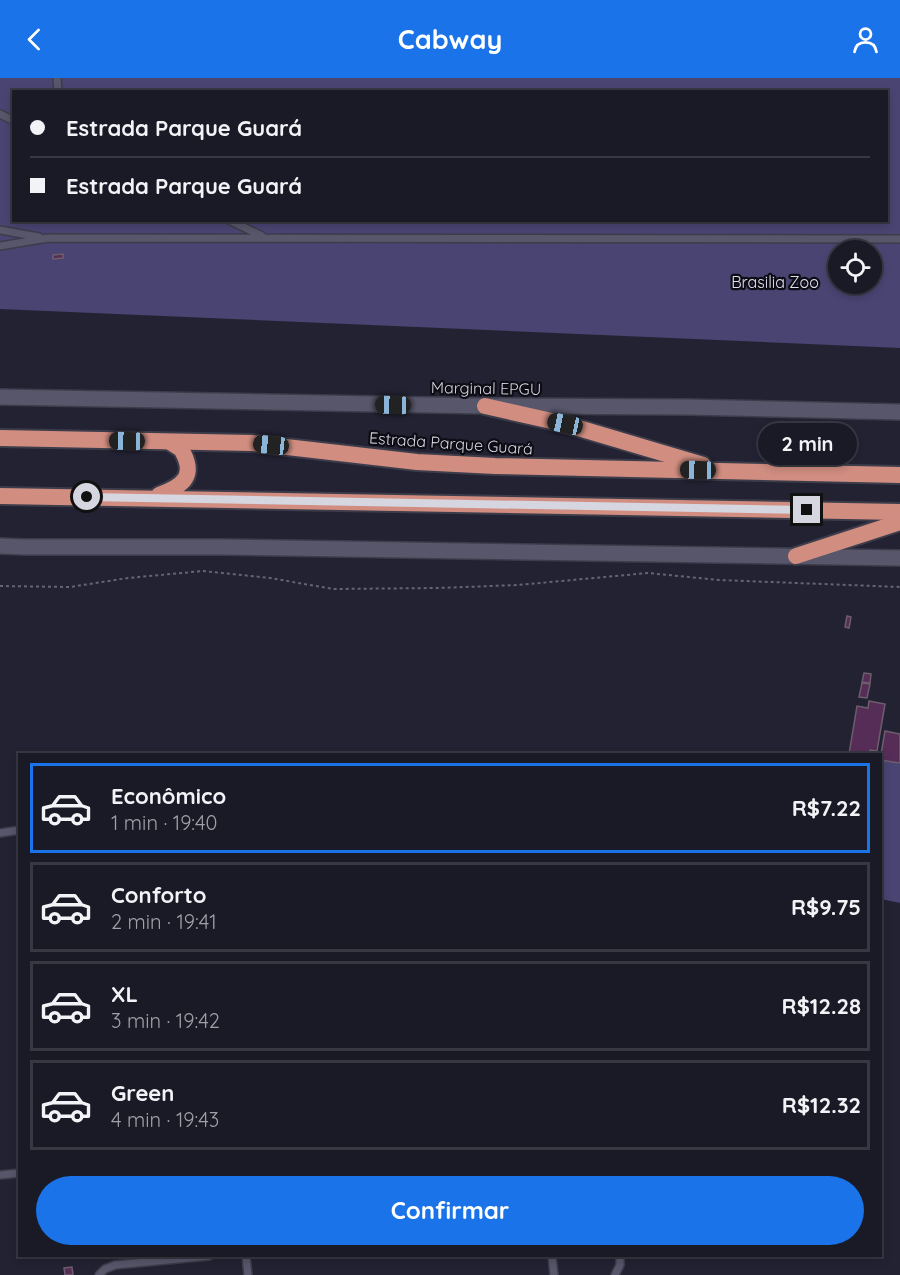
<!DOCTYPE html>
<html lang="pt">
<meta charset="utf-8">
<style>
:root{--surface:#1a1a26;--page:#23232e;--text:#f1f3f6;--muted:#9fa1a7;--line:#383843;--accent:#1a73e8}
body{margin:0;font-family:Quicksand,sans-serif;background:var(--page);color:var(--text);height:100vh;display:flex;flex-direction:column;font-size:22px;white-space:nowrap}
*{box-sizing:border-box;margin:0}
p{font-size:20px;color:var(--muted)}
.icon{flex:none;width:33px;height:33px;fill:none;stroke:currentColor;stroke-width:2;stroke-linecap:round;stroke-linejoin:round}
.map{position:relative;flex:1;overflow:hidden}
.drawer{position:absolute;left:18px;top:675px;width:864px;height:504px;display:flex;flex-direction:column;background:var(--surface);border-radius:0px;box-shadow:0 3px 9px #0003,0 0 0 2px var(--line)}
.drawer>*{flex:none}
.banner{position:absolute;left:12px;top:12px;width:876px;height:132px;border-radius:0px;box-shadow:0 3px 9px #0003,0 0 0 2px var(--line);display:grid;align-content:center;height:132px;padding:0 18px;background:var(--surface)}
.controls{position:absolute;left:828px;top:162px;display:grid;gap:12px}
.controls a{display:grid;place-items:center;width:54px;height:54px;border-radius:50%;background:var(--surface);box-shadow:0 3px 9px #0003,0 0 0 2px var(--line);font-size:30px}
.end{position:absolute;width:27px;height:27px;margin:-14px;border:8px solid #d6d6e1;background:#111;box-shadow:0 0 0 3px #111}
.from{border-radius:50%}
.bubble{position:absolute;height:42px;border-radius:21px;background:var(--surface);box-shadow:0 3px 9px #0003,0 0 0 2px var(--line);font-size:20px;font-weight:700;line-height:42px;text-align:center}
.car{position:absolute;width:18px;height:36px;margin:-18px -9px;border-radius:8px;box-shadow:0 0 4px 2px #0007;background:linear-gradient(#222 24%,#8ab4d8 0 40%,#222 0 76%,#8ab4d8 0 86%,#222 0)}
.banner b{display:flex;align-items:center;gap:21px;height:57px;font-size:22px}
.banner b+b{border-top:2px solid var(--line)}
.banner i{width:15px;height:15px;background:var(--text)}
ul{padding:10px 0 0;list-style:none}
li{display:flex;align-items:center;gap:18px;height:90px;margin:0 12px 9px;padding:0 6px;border:3px solid var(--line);border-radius:0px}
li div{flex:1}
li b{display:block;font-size:22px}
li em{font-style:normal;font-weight:700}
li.active{border-color:var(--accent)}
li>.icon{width:54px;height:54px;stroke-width:1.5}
.button{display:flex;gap:12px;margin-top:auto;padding:12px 18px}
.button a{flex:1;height:69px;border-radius:36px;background:var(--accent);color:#fff;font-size:24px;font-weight:700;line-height:69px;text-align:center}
header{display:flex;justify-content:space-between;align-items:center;height:78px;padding:0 18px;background:var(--accent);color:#fff;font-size:27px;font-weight:700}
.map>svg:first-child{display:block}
</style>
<header><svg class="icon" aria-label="back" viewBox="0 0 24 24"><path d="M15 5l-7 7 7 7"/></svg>Cabway<svg class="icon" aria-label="person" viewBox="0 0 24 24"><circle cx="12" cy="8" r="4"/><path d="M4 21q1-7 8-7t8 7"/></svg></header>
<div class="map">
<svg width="900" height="1197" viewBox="0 0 900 1197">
<rect width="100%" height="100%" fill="#232233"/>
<g fill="#494471" fill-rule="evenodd">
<path d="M0 0H900V270L0 231ZM14 14H886V142H14ZM838 172H872V206H838Z"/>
<path d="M880 679 900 683V825L881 821Z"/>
</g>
<g fill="#562d57" stroke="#6d5d6d" stroke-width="1.5">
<path d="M63 176V180L53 181V177Z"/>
<path d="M847 538 851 539 849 550 845 549Z"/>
<path d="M864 595 871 596 870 605 862 604Z"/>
<path d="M862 605 870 606 867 620 859 619Z"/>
<path d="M869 623 885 626 877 673 870 672 869 676H849L857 628 868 630Z"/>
<path d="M885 653 900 656V685L880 682Z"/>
<path d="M72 1189 73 1197H65L64 1190Z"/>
</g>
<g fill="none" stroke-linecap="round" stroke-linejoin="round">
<defs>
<g id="service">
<path d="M57 0 58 14"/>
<path d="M0 36 14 43"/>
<path d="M229 142 262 158"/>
<path d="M0 152 39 159"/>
<path d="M0 168 48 160 900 161"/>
<path d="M0 755 20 752"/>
<path d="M0 1097 20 1095"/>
<path d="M246 1178 248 1197"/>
<path d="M552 1178 554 1197"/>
<path d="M99 1197 105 1191 115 1187 209 1178"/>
<path d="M615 1197 620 1187V1178"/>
</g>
<g id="tertiary">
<path d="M0 319 485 328 687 329 900 334"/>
<path d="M0 468 25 469H222L900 480"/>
</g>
<g id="trunk">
<path d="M485 328 565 346 703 387"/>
<path d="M0 360 252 365 417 384 495 388 900 397"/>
<path d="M159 417C183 408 197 398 181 371L170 364"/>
<path d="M0 418 900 434"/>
<path d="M796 478 900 444"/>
</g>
</defs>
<use href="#service" stroke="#3c3c4a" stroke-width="10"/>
<use href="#tertiary" stroke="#3c3c4a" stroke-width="18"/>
<use href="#trunk" stroke="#3c3c4a" stroke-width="20"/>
<path stroke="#656473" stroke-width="2" stroke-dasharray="3 3" stroke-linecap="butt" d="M0 508 70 509 128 500 203 493 270 500 333 511 438 510 518 507 648 495 719 502 900 509"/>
<use href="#service" stroke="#57566a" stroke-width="7"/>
<use href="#tertiary" stroke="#57566a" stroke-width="15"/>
<use href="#trunk" stroke="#d08d80" stroke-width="16"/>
</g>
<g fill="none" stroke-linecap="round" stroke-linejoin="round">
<path stroke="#d6d6e1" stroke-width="8" d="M87 419 807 432"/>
</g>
<g text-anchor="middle" stroke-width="4.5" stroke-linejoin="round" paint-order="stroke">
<g font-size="16" fill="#e0dff0" stroke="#0d0c14">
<text x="775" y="210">Brasilia Zoo</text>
</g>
<g font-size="16" fill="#d6d6e1" stroke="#0d0c14">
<text transform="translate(486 310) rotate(1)" y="6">Marginal EPGU</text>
<text transform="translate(451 365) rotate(4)" y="6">Estrada Parque Guará</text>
</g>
</g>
</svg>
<div class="controls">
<a><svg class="icon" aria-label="locate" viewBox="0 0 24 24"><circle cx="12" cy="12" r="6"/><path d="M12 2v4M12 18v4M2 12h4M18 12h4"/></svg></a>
</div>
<i class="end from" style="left:87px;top:419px"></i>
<i class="end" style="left:807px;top:432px"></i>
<div class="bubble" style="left:758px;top:345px;width:99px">2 min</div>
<i class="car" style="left:393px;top:327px;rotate:271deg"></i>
<i class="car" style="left:565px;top:346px;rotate:282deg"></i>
<i class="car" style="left:127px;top:363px;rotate:271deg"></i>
<i class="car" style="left:271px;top:367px;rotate:276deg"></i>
<i class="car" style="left:698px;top:392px;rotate:271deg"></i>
<div class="banner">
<b><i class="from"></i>Estrada Parque Guará</b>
<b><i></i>Estrada Parque Guará</b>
</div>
<section class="drawer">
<ul>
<li class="active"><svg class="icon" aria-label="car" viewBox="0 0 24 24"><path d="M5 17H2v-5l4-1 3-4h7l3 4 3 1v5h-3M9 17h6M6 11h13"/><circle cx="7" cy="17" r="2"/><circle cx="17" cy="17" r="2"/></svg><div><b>Econômico</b><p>1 min · 19:40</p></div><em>R$7.22</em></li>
<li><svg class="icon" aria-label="car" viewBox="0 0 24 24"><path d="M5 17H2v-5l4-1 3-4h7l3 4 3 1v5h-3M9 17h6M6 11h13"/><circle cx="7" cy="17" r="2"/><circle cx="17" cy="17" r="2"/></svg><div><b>Conforto</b><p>2 min · 19:41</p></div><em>R$9.75</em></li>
<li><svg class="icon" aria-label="car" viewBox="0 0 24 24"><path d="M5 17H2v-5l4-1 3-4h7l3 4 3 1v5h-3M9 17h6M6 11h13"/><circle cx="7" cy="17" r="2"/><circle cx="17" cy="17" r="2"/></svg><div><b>XL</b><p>3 min · 19:42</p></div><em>R$12.28</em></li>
<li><svg class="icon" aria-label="car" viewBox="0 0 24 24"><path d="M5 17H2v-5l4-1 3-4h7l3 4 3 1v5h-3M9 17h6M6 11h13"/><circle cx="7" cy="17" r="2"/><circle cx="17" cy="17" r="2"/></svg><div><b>Green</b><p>4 min · 19:43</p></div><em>R$12.32</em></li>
</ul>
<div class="button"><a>Confirmar</a></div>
</section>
</div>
